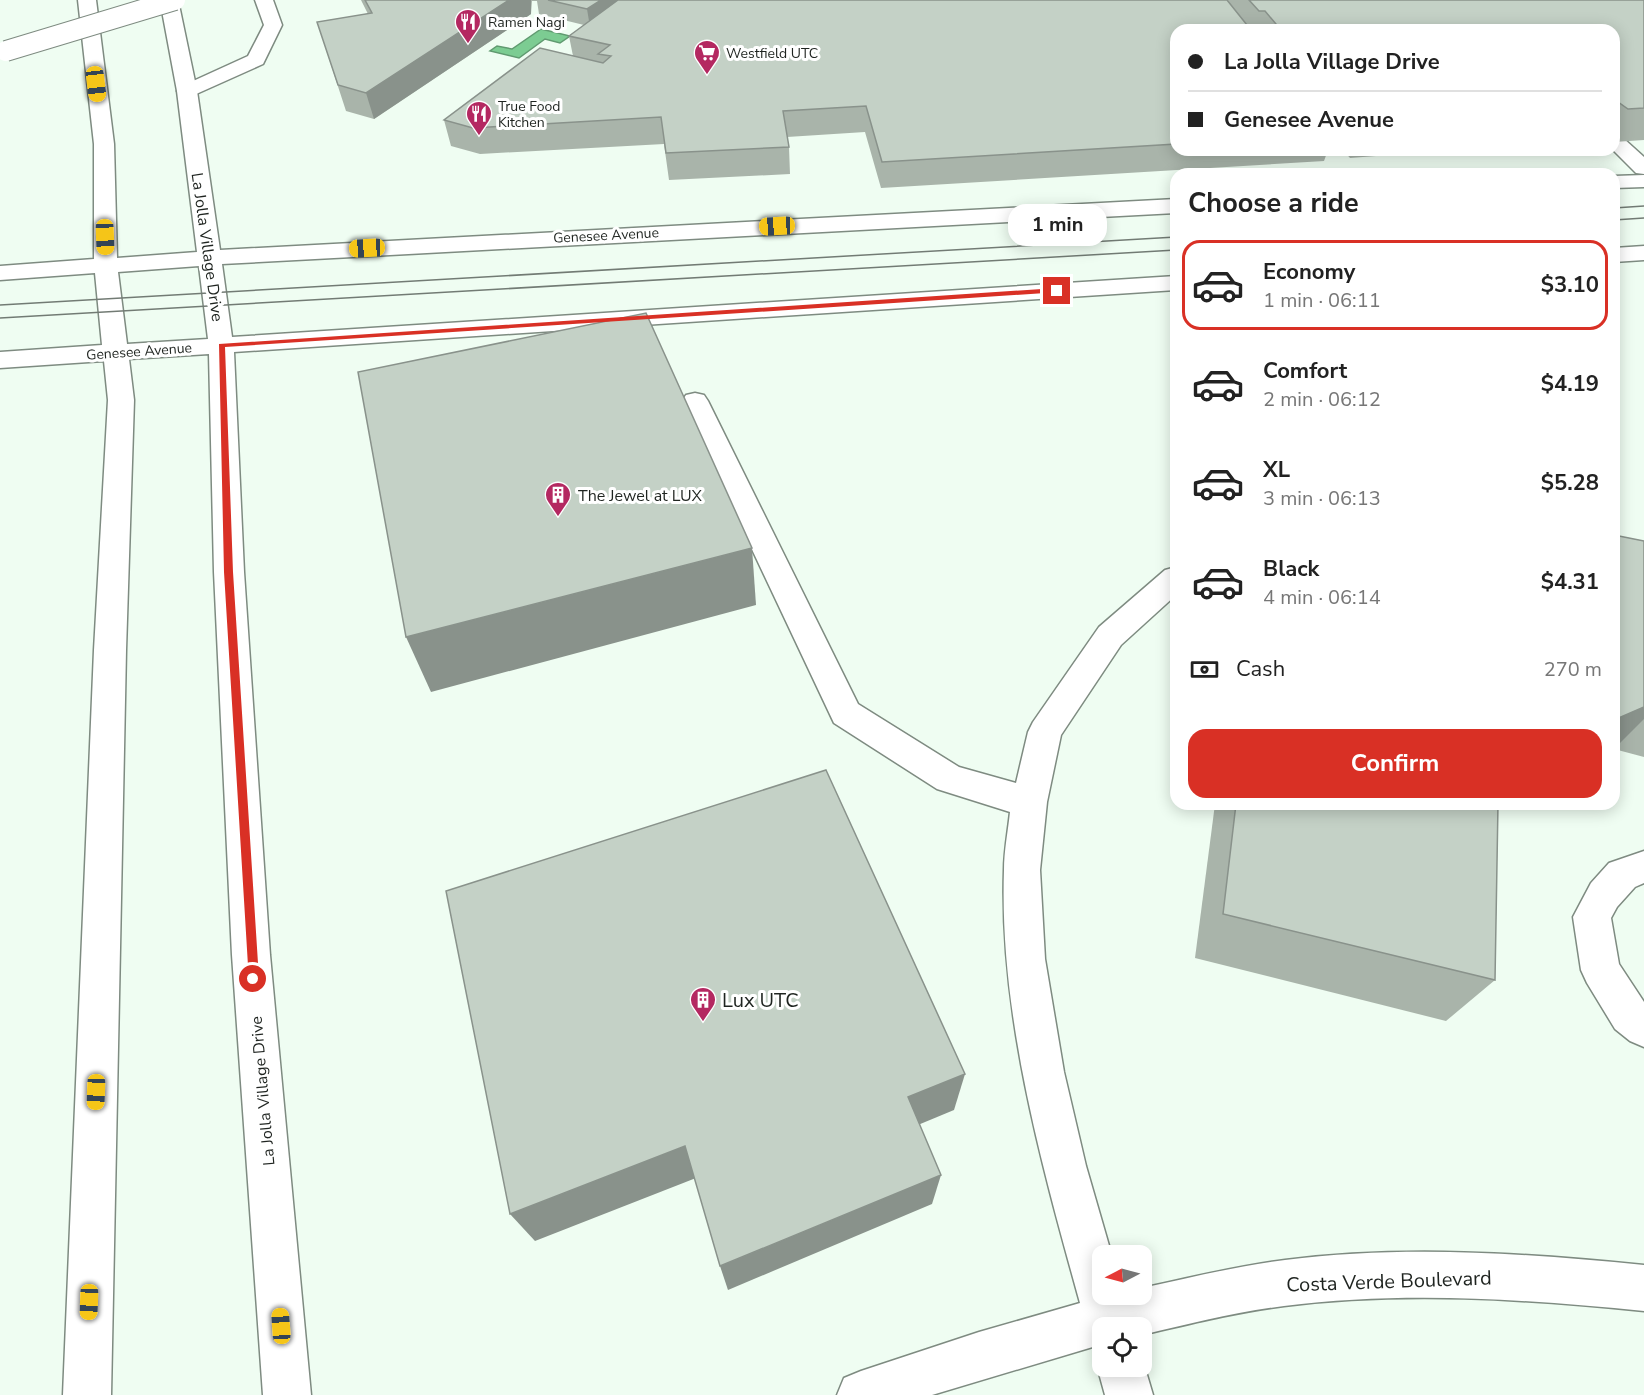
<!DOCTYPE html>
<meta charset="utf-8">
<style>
:root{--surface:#fff;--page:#f6f6f6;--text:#222;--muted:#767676;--line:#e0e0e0;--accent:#d93025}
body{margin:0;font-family:"Nunito Sans",sans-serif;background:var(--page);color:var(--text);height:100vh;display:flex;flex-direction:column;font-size:22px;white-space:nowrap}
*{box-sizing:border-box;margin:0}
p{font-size:20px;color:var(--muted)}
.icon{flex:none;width:33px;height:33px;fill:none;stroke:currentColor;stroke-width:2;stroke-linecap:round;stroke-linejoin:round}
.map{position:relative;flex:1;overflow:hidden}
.drawer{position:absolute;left:1170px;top:168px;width:450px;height:642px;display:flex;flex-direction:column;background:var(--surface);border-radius:18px;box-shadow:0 3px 15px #0003}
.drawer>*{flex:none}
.banner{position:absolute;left:1170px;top:24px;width:450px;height:132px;border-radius:18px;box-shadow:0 3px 15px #0003;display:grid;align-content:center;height:132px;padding:0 18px;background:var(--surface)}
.needle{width:39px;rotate:264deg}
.buttons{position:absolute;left:1092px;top:1245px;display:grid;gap:12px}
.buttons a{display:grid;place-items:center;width:60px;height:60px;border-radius:12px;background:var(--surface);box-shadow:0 3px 15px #0003;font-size:30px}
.end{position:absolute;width:27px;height:27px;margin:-14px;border:8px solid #d93025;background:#fff;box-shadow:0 0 0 3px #fff}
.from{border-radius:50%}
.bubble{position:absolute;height:42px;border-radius:18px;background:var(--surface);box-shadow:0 3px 15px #0003;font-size:20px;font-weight:700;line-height:42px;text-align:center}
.car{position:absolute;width:18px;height:36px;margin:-18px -9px;border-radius:8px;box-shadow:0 0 4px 2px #0007;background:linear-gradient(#f5c518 24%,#345 0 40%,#f5c518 0 76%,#345 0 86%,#f5c518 0)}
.banner b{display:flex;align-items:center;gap:21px;height:57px;font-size:22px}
.banner b+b{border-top:2px solid var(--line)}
.banner i{width:15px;height:15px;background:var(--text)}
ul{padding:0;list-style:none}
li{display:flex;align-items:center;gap:18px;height:90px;margin:0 12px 9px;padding:0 6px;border:3px solid transparent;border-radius:18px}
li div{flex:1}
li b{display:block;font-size:22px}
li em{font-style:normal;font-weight:700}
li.on{border-color:var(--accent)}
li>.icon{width:54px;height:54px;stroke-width:1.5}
h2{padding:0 18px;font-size:27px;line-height:72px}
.pay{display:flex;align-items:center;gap:15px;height:66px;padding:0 18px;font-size:22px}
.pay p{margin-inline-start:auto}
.action{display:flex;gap:12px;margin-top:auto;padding:12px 18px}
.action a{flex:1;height:69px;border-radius:18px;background:var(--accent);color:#fff;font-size:24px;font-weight:700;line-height:69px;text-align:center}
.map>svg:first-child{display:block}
</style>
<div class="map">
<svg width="1644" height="1395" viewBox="0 0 1644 1395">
<rect width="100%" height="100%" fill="#effdf2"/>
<path fill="#7ccc92" stroke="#609a70" stroke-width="1.5" d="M541 29 570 36 560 43 545 39 519 58 490 51 497 46 512 49Z"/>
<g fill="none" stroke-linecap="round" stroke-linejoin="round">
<defs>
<g id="minor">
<path d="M255 0H273L282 25 263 64 194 95H180L177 91 180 87 248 56 264 25Z"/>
<path d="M1614 136 1623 138 1644 157V174L1636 173 1613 150Z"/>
<path d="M695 393 704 395 708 401 858 704 959 767 1016 783 1028 732 1033 722 1099 627 1165 570 1176 567V595L1121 645 1061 735 1047 802 1040 870 1045 959 1064 1072 1086 1166 1112 1256H1102V1294H1142V1288C1189 1278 1236 1266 1285 1260 1403 1245 1525 1253 1644 1265V1311C1525 1299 1403 1291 1284 1306 1236 1312 1189 1324 1142 1335V1328H1102V1348L1096 1346 932 1395H837L844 1378 861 1371 979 1332 1080 1303C1042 1166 999 1014 1004 870 1004 851 1008 831 1010 812L937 789 834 723 682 401 686 395Z"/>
<path d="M1644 851V883L1635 887 1617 907 1611 918 1619 964 1644 1002V1047L1630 1041 1615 1029 1587 983 1581 970 1573 917 1591 883 1609 863Z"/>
<path d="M1102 1353V1366H1142V1358L1153 1395H1105L1097 1366Z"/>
</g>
<g id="major">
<path d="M78 0H96L114 144 117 258 197 252 177 91 160 0H178L197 91 220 250 1176 199V213L222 264 232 337 1176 276V290L234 352 244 572 270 955 311 1395H263L232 955 214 572 209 354 129 359 134 400 126 650 111 1395H63L94 650 108 400 104 361 0 368V352L102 345 95 273 0 280V266L94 259V144ZM199 266 208 339 127 344 118 272Z"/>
<path d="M1644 175V187L1614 188V176Z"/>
<path d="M1644 246V260L1614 262V248Z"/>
</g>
</defs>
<use href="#minor" stroke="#7e8b81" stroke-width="3"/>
<use href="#major" stroke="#7e8b81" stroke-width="3"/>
<use href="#minor" fill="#fff" fill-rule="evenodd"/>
<use href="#major" fill="#fff" fill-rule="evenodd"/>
<g stroke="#727b74" stroke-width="1.5">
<path d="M1614 208 1644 206"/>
<path d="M1614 220 1644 218"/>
<path d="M0 305 1176 237"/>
<path d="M0 318 1176 250"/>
</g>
<defs>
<path id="minor-bridge" d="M6 51 175 0"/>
</defs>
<use href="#minor-bridge" stroke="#7e8b81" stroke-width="22" stroke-linecap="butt"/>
<use href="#minor-bridge" stroke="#fff" stroke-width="20"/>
</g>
<g fill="#a9b4aa">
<path d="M361 0H1644V140L1614 142V30H1176V150H1328L1324 161 881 188 865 132 787 137 789 147 790 174 669 180 664 144 480 154 451 146 444 120 573 56 569 36 584 25 539 14 537 1H532L531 14 374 119 346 111 317 22 368 14Z"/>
<path d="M1343 150H1454L1350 158Z"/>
<path d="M1614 535 1644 541V757L1614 749Z"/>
<path d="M1215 804H1498L1495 980 1446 1021 1195 958Z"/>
</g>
<g fill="#89928b">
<path d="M509 0H531V14L374 119 366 93Z"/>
<path d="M601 0H628L590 27 587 9Z"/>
<path d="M752 548 756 605 431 692 406 637Z"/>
<path d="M1644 707V719L1614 749V720Z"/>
<path d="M965 1074 954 1110 901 1132 908 1097Z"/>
<path d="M685 1146 696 1178 535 1241 510 1214Z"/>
<path d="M941 1175 932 1204 728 1290 720 1266Z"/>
</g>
<g fill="#c4d1c6" stroke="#89928b" stroke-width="1.5">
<path d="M365 0H509L366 93 338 85 317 22 372 13Z"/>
<path d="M548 0H601L587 9Z"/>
<path d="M618 0H1227L1251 30H1176V144L882 162 866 106 783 111 789 147 666 153 661 117 473 128 444 120 540 48 603 63 611 56 598 54 610 45 569 36Z"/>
<path d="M1249 0H1644V108L1628 109 1614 99V30H1281L1265 11H1259Z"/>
<path d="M646 313 752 548 406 637 358 372Z"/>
<path d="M1614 535 1644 541V707L1614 720Z"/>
<path d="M826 770 965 1074 908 1097 941 1175 720 1266 685 1146 510 1214 446 891Z"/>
<path d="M1236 804H1498L1495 980 1223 914Z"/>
</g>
<path fill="#d93025" d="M1057 288 1060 292 225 347 233 572 259 979 257 982H249L224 572 219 344Z"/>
<defs>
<symbol id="restaurant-pin" viewBox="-11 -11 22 30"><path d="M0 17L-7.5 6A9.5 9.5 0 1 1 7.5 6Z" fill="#b42861" stroke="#fff"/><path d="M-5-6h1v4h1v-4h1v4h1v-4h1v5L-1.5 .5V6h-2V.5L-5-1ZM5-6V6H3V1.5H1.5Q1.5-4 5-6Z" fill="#fff"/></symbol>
<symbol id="supermarket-pin" viewBox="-11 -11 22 30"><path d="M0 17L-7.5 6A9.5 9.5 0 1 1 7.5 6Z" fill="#b42861" stroke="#fff"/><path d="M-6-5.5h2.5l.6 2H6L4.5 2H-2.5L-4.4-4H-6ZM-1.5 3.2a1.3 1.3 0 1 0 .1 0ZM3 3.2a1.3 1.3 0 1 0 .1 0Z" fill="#fff"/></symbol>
<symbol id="building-pin" viewBox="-11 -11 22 30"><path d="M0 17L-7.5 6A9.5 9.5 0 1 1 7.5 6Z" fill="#b42861" stroke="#fff"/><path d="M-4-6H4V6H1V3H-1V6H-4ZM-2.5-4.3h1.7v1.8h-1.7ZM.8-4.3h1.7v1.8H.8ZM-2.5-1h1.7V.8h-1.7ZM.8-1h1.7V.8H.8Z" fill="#fff"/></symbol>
</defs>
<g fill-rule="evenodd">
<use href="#restaurant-pin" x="453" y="7" width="30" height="40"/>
<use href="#supermarket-pin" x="692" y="38" width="30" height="40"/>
<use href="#restaurant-pin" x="464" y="99" width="30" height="40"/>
<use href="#building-pin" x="543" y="480" width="30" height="40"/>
<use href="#building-pin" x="688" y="985" width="30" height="40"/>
</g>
<g text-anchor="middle" stroke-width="6" stroke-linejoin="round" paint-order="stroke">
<g font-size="14" fill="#1f2420" stroke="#fff" text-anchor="start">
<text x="488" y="27">Ramen Nagi</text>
<text x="726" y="58">Westfield UTC</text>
<text x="498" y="111">True Food<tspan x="498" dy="16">Kitchen</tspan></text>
</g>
<g font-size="14" fill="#1f2420" stroke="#fff">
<text transform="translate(606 235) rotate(-3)" y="5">Genesee Avenue</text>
<text transform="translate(139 351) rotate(-4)" y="5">Genesee Avenue</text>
</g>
<g font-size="16" fill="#1f2420" stroke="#fff">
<text transform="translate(208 247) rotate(82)" y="6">La Jolla Village Drive</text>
<text transform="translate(262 1091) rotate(-95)" y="6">La Jolla Village Drive</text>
</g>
<g font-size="16" fill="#1f2420" stroke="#fff" text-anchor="start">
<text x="578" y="501">The Jewel at LUX</text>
</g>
<g font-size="20" fill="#1f2420" stroke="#fff" text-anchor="start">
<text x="722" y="1007">Lux UTC</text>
</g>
<g font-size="20" fill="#1f2420" stroke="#fff">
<text transform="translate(1389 1281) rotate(-2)" y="7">Costa Verde Boulevard</text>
</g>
</g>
</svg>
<div class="buttons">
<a><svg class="needle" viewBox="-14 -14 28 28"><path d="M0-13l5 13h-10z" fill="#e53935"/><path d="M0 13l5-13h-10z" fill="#767676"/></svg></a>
<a><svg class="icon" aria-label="locate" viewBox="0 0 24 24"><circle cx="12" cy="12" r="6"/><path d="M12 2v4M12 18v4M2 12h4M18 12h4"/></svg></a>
</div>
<i class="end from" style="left:253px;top:979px"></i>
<i class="end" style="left:1057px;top:291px"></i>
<div class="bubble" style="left:1008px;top:204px;width:99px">1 min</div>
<i class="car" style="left:96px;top:84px;rotate:173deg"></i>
<i class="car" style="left:777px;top:226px;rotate:267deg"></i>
<i class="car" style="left:105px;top:237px;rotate:178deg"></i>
<i class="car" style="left:367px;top:248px;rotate:267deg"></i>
<i class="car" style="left:96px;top:1092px;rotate:182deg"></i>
<i class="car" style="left:89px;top:1302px;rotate:182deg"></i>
<i class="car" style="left:281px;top:1326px;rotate:356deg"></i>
<div class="banner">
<b><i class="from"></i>La Jolla Village Drive</b>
<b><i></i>Genesee Avenue</b>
</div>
<section class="drawer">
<h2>Choose a ride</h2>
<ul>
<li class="on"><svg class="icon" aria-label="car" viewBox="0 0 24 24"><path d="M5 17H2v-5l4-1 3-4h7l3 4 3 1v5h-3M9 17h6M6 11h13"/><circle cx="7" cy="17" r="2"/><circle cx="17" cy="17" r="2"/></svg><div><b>Economy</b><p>1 min · 06:11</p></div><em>$3.10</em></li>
<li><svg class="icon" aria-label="car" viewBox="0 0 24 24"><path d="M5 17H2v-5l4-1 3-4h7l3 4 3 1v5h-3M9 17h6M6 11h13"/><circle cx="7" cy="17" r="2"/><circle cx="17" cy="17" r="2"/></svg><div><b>Comfort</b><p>2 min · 06:12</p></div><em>$4.19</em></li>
<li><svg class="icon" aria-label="car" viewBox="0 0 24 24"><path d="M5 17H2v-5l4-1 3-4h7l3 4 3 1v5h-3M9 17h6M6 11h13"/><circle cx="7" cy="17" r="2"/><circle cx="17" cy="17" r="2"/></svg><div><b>XL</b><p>3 min · 06:13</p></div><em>$5.28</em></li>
<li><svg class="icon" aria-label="car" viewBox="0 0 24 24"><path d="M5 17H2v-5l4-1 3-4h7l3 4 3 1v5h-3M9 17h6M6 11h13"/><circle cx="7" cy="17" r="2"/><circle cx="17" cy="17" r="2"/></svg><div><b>Black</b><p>4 min · 06:14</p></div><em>$4.31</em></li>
</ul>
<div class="pay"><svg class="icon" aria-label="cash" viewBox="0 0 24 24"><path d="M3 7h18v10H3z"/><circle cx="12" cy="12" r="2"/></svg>Cash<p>270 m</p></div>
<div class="action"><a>Confirm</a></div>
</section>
</div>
